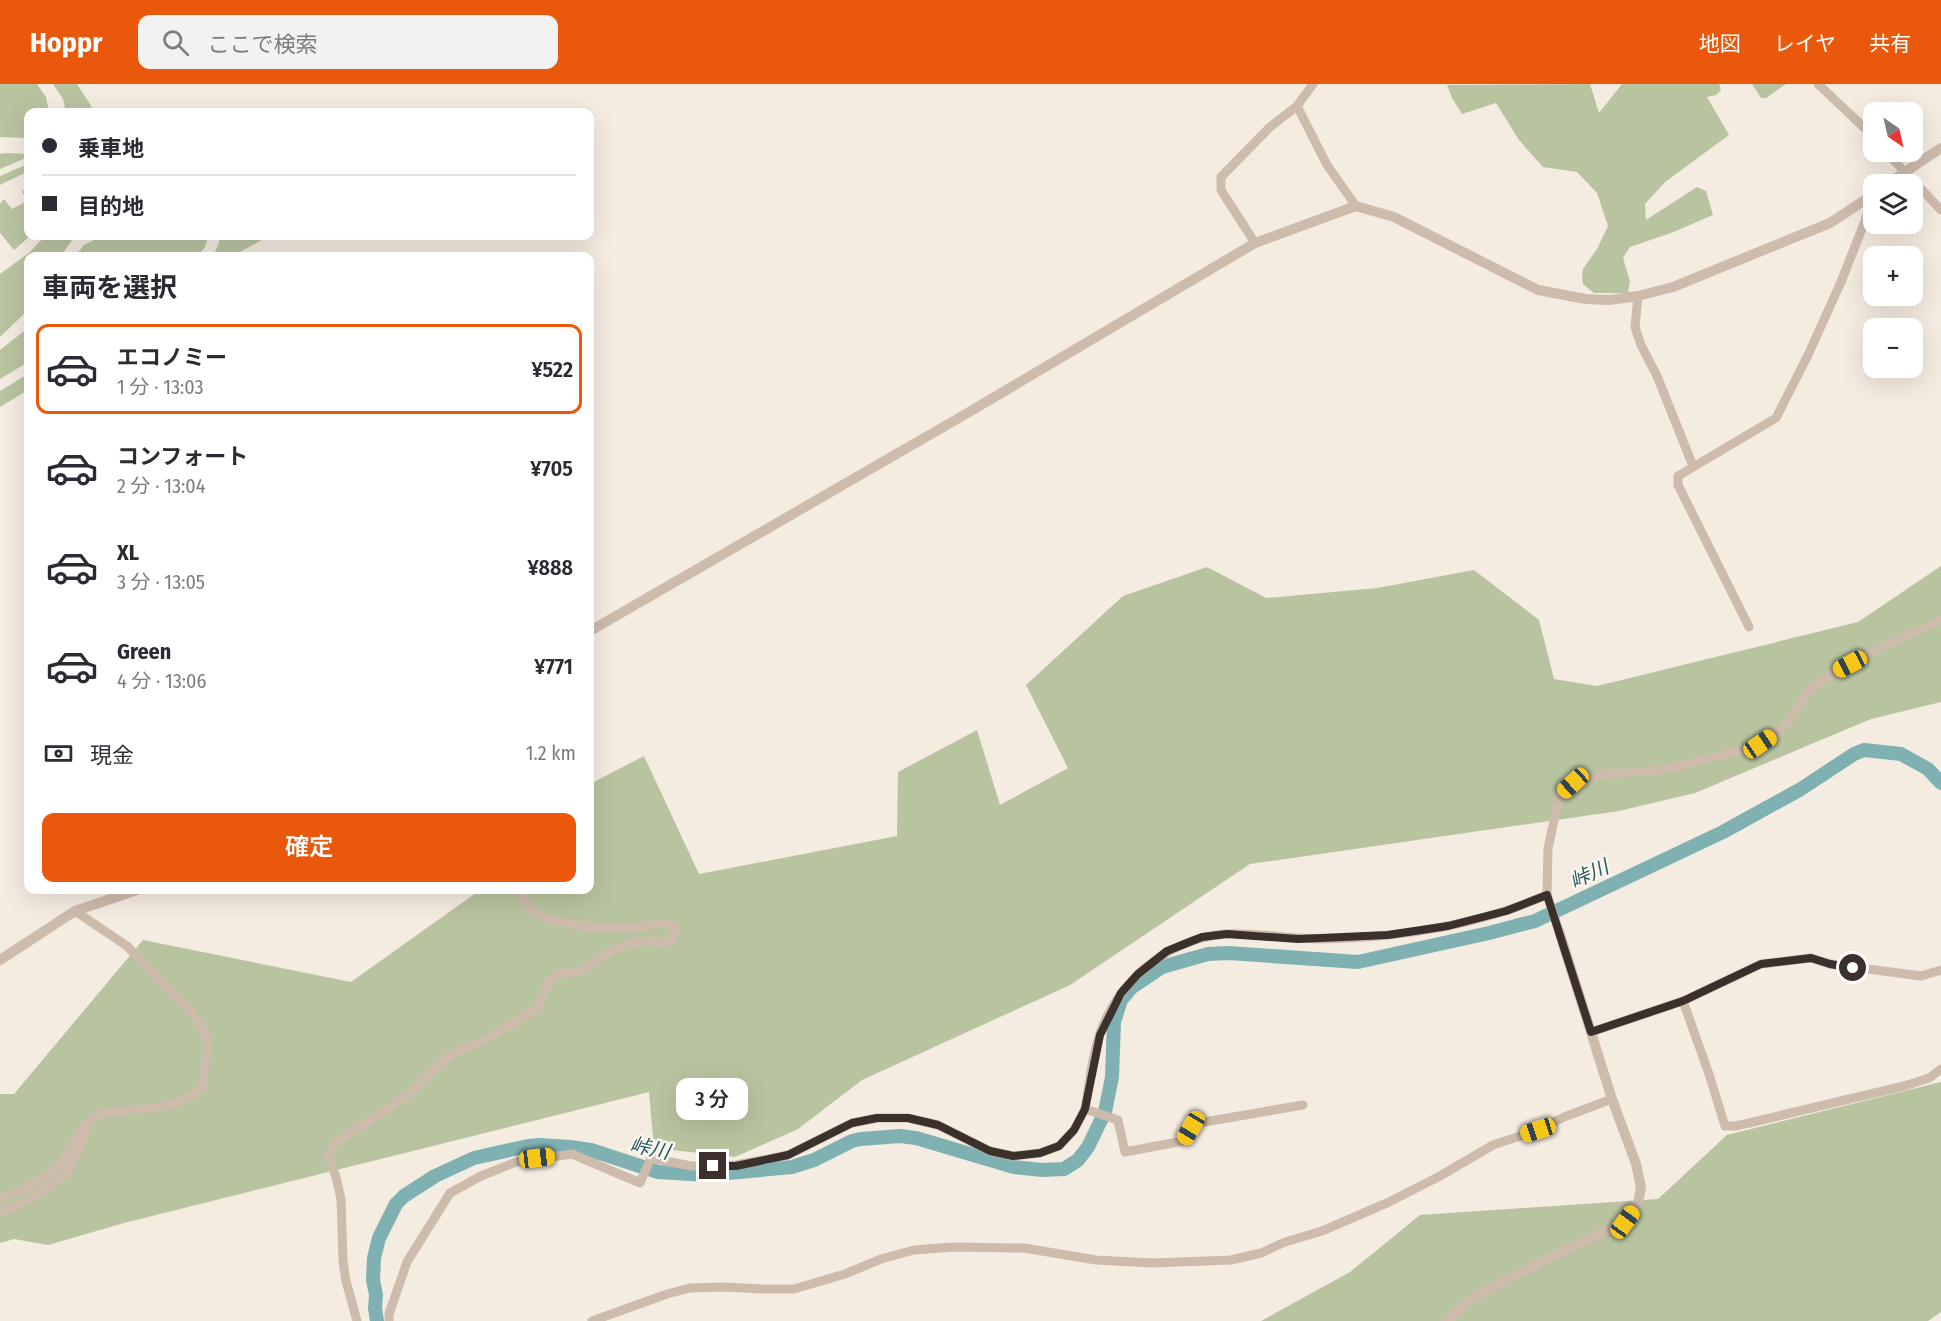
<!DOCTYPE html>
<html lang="ja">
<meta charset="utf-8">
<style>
:root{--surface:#fff;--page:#f2f2f3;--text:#2b2b33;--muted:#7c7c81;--line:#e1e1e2;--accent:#ea580c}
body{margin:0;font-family:"Fira Sans Condensed","Noto Sans JP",sans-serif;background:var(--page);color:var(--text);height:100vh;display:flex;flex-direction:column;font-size:22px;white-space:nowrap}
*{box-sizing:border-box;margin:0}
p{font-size:20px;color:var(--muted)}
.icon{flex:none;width:33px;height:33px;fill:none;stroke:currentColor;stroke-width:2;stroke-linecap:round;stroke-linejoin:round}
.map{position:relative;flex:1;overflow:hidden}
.details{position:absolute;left:24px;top:168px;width:570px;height:642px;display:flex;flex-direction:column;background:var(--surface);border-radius:12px;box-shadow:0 6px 24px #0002}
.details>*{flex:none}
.hud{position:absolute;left:24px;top:24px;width:570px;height:132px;border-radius:12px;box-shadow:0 6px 24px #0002;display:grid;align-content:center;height:132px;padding:0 18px;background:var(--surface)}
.needle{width:39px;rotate:146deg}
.controls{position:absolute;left:1863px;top:18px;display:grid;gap:12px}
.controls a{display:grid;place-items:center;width:60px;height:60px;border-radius:12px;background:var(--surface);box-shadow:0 6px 24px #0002;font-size:30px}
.end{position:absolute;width:27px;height:27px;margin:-14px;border:8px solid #3b302b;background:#fff;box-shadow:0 0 0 3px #fff}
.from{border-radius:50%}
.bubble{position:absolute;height:42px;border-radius:12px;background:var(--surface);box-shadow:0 6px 24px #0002;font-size:20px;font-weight:600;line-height:42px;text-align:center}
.car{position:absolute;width:18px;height:36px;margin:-18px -9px;border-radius:8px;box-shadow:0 0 4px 2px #0007;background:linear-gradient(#f5c518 24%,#345 0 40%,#f5c518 0 76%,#345 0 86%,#f5c518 0)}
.hud b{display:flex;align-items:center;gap:21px;height:57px;font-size:22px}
.hud b+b{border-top:2px solid var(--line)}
.hud i{width:15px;height:15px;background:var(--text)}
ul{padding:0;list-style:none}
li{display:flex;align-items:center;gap:18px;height:90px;margin:0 12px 9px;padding:0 6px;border:3px solid transparent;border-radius:12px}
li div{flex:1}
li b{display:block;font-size:22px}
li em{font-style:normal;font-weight:600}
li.on{border-color:var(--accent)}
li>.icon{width:54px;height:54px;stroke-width:1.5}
h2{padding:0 18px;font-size:27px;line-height:72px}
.pay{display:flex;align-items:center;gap:15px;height:66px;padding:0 18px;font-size:22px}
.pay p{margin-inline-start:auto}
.primary-button{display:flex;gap:12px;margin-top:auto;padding:12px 18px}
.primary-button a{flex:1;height:69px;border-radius:12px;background:var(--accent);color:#fff;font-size:24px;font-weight:600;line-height:69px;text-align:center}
header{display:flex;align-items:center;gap:36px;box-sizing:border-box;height:84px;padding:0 30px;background:var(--accent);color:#fff}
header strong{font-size:28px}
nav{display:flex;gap:33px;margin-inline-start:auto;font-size:21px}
.search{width:420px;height:54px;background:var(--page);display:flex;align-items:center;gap:15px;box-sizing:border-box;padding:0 21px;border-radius:12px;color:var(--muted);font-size:22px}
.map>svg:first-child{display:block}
</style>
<header>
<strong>Hoppr</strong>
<div class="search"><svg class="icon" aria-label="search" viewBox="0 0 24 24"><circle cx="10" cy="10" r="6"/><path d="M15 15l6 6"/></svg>ここで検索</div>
<nav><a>地図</a><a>レイヤ</a><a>共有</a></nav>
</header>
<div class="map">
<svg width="1941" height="1237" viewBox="0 0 1941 1237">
<rect width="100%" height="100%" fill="#f4ebe1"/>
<g fill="#b8c4a0">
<path d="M0 0H37L46 13 49 28H28V54L0 53Z"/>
<path d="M53 0H77L95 28H66L63 15Z"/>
<path d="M1590 0 1599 29 1622 0H1719L1721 6 1716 11 1707 13 1729 51 1665 98 1645 120 1646 136 1697 103 1706 107 1713 131 1671 149 1630 163 1623 174 1630 197 1628 209H1594L1583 200 1582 193 1583 185 1597 165 1608 142 1597 109 1577 88 1543 83 1519 56 1496 19 1462 30 1452 14 1447 1Z"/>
<path d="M1752 0H1786L1766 14H1761Z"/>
<path d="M6 69 28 70 23 75 0 85V70Z"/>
<path d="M28 80 27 88 0 101V92Z"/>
<path d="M28 104V152H30L14 166 0 149V120L4 115 12 125 27 117 22 107Z"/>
<path d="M45 152H77L72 156 61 172H28V226L0 253V190L30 168Z"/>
<path d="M102 152H208L205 163 198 172H75L84 161Z"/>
<path d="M220 152H269L233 172H213L219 159Z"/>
<path d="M28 244V278L0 295V266Z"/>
<path d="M28 290V306L0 323V307Z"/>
<path d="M1941 482V618L1871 635 1695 709 1619 727 1250 780 1070 901 862 996 798 1045 735 1073 654 1064 649 1008 124 1139 48 1161 14 1155 0 1159V1010H14L143 856 351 898 480 806H590V700L644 672 699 790 897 752 898 688 977 646 1000 721 1068 684 1026 601 1123 512 1207 483 1266 514 1377 504 1474 486 1539 536 1554 595 1597 602 1858 538Z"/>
<path d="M1941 998V1228L1928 1237H1261L1350 1188 1420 1131 1658 1115 1727 1051Z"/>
</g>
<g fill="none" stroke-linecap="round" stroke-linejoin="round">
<path stroke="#7fb0b2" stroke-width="14" d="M377 1237 375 1224 376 1211 373 1196 374 1174 379 1154 396 1120 404 1112 435 1092 474 1074 528 1062 540 1061 570 1063 591 1066 658 1088 707 1091 792 1083 814 1076 852 1057 861 1055 900 1052 916 1054 1014 1083 1042 1086 1064 1085 1078 1076 1088 1063 1105 1028 1112 993 1114 938 1121 916 1131 904 1162 883 1208 870 1229 869 1358 878 1489 849 1535 837 1723 748 1801 705 1854 670 1864 666 1901 670 1928 685 1941 699"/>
<g stroke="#cdbbac" stroke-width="9">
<path d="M1818 0 1874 53"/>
<path d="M1297 22 1327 81 1356 122"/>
<path d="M1886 68 1941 126"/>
<path d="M1255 159 1221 106V93L1270 43 1297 22 1313 0"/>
<path d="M1638 212 1635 243 1641 261 1657 292 1693 382"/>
<path d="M1749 543 1678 401V392L1776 334 1808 271 1841 198 1865 137 1872 111"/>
<path d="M1559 847 1547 811 1548 765 1559 712 1573 699 1607 690 1663 686 1754 663 1779 647 1792 633 1808 607 1833 589 1886 561 1941 536"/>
<path d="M1683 917 1709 990 1725 1042H1736L1904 1002 1929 994 1941 985"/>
<path d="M1591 948 1683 917 1761 880 1811 874 1830 880 1921 892 1941 886"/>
<path d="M1085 1025C1089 1002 1092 971 1100 949 1119 896 1168 855 1225 850 1254 848 1290 855 1321 855 1382 854 1446 846 1505 827 1519 823 1533 816 1547 811"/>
<path d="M0 1114C19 1109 51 1092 63 1076 73 1063 78 1045 92 1035 102 1028 112 1028 123 1027 154 1024 178 1024 202 1004L207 966V954L200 939 184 920 127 862 75 827"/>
<path d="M0 1128C18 1122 59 1101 69 1085 77 1073 80 1059 86 1046"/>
<path d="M357 1237 346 1197 343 1177 341 1115 336 1093 328 1071 335 1059 407 1012 445 975 462 965 485 956 531 928 539 920 550 896 559 890 582 887 610 867 634 859 652 857 663 859 671 856 676 847C674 843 670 840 665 839 657 838 646 843 637 843 611 846 541 843 525 819 523 815 522 810 520 806"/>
<path d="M389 1237V1230L407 1178 450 1109 481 1092 516 1078 572 1070 640 1099 651 1074 691 1082 736 1081 788 1071 852 1039 877 1034H908L938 1041 990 1067 1013 1072 1040 1069 1059 1062 1074 1046 1085 1025 1118 1036 1125 1068 1183 1057 1191 1044 1198 1039 1303 1021"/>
<path d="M592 1237 667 1210 690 1204 725 1203 762 1205H794L845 1190 881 1175 914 1166 953 1163 1024 1164 1096 1176 1152 1179 1231 1176 1261 1169 1285 1158 1322 1147 1387 1119 1440 1092 1493 1061 1538 1046 1564 1033 1612 1015"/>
</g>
<g stroke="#cdbbac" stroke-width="10">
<path d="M1887 100 1941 64"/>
<path d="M590 547 964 331 1255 159 1356 122 1394 133 1538 206 1586 215 1609 216 1638 212 1673 203 1830 139 1874 110"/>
<path d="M0 876 75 827 137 806"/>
<path d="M1447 1237 1459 1225 1476 1212 1551 1173 1625 1138 1638 1120 1641 1103 1636 1080 1612 1015 1559 847"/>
</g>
</g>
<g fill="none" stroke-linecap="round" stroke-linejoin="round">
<path stroke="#3b302b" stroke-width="8" d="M713 1082H736L788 1071 852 1039 877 1034H908L938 1041 990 1067 1013 1072 1040 1069 1059 1062 1074 1046 1085 1025 1100 951 1121 909 1138 890 1167 867 1202 853 1227 850 1298 855 1388 851 1448 842 1506 827 1547 811 1591 948 1683 917 1761 880 1811 874 1830 880 1853 884"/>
</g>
<g text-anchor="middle" stroke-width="5" stroke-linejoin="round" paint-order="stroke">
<g font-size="20" font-style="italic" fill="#1f5a5e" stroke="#fbf5ee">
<text transform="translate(1589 790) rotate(-25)" y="7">峠川</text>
<text transform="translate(650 1064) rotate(12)" y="7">峠川</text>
</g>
</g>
</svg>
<div class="controls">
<a><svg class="needle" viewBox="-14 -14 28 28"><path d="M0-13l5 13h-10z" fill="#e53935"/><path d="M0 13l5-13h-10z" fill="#7c7c81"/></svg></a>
<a><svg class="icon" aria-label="layers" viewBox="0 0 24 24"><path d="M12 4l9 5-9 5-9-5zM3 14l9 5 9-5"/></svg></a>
<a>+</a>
<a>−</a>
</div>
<i class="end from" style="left:1853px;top:884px"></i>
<i class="end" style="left:713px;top:1082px"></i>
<div class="bubble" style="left:676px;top:994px;width:72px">3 分</div>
<i class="car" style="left:1850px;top:580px;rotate:242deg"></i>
<i class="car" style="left:1760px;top:660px;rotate:56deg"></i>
<i class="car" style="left:1573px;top:699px;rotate:228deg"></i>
<i class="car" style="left:1191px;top:1044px;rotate:211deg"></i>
<i class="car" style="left:1538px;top:1046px;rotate:252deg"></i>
<i class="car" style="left:537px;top:1074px;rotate:83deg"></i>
<i class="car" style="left:1625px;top:1138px;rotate:36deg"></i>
<div class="hud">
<b><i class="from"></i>乗車地</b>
<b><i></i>目的地</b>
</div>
<section class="details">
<h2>車両を選択</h2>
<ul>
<li class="on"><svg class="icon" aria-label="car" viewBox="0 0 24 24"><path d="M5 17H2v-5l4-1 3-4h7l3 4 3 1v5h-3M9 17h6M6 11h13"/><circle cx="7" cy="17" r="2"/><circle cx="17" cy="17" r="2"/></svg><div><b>エコノミー</b><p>1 分 · 13:03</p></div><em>¥522</em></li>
<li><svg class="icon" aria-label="car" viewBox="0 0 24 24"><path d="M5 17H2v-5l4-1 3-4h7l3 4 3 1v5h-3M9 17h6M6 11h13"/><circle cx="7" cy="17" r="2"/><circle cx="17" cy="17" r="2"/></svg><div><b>コンフォート</b><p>2 分 · 13:04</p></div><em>¥705</em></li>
<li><svg class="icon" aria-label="car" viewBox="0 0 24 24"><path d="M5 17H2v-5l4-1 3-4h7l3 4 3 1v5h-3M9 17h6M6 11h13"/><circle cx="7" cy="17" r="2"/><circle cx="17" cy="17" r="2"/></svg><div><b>XL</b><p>3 分 · 13:05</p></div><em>¥888</em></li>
<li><svg class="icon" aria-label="car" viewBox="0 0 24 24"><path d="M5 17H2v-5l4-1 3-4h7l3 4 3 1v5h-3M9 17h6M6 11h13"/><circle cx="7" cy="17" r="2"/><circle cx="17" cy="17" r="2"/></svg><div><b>Green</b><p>4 分 · 13:06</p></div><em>¥771</em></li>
</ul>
<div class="pay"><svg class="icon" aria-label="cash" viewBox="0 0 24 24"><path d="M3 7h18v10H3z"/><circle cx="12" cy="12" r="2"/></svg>現金<p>1.2 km</p></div>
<div class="primary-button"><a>確定</a></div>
</section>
</div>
